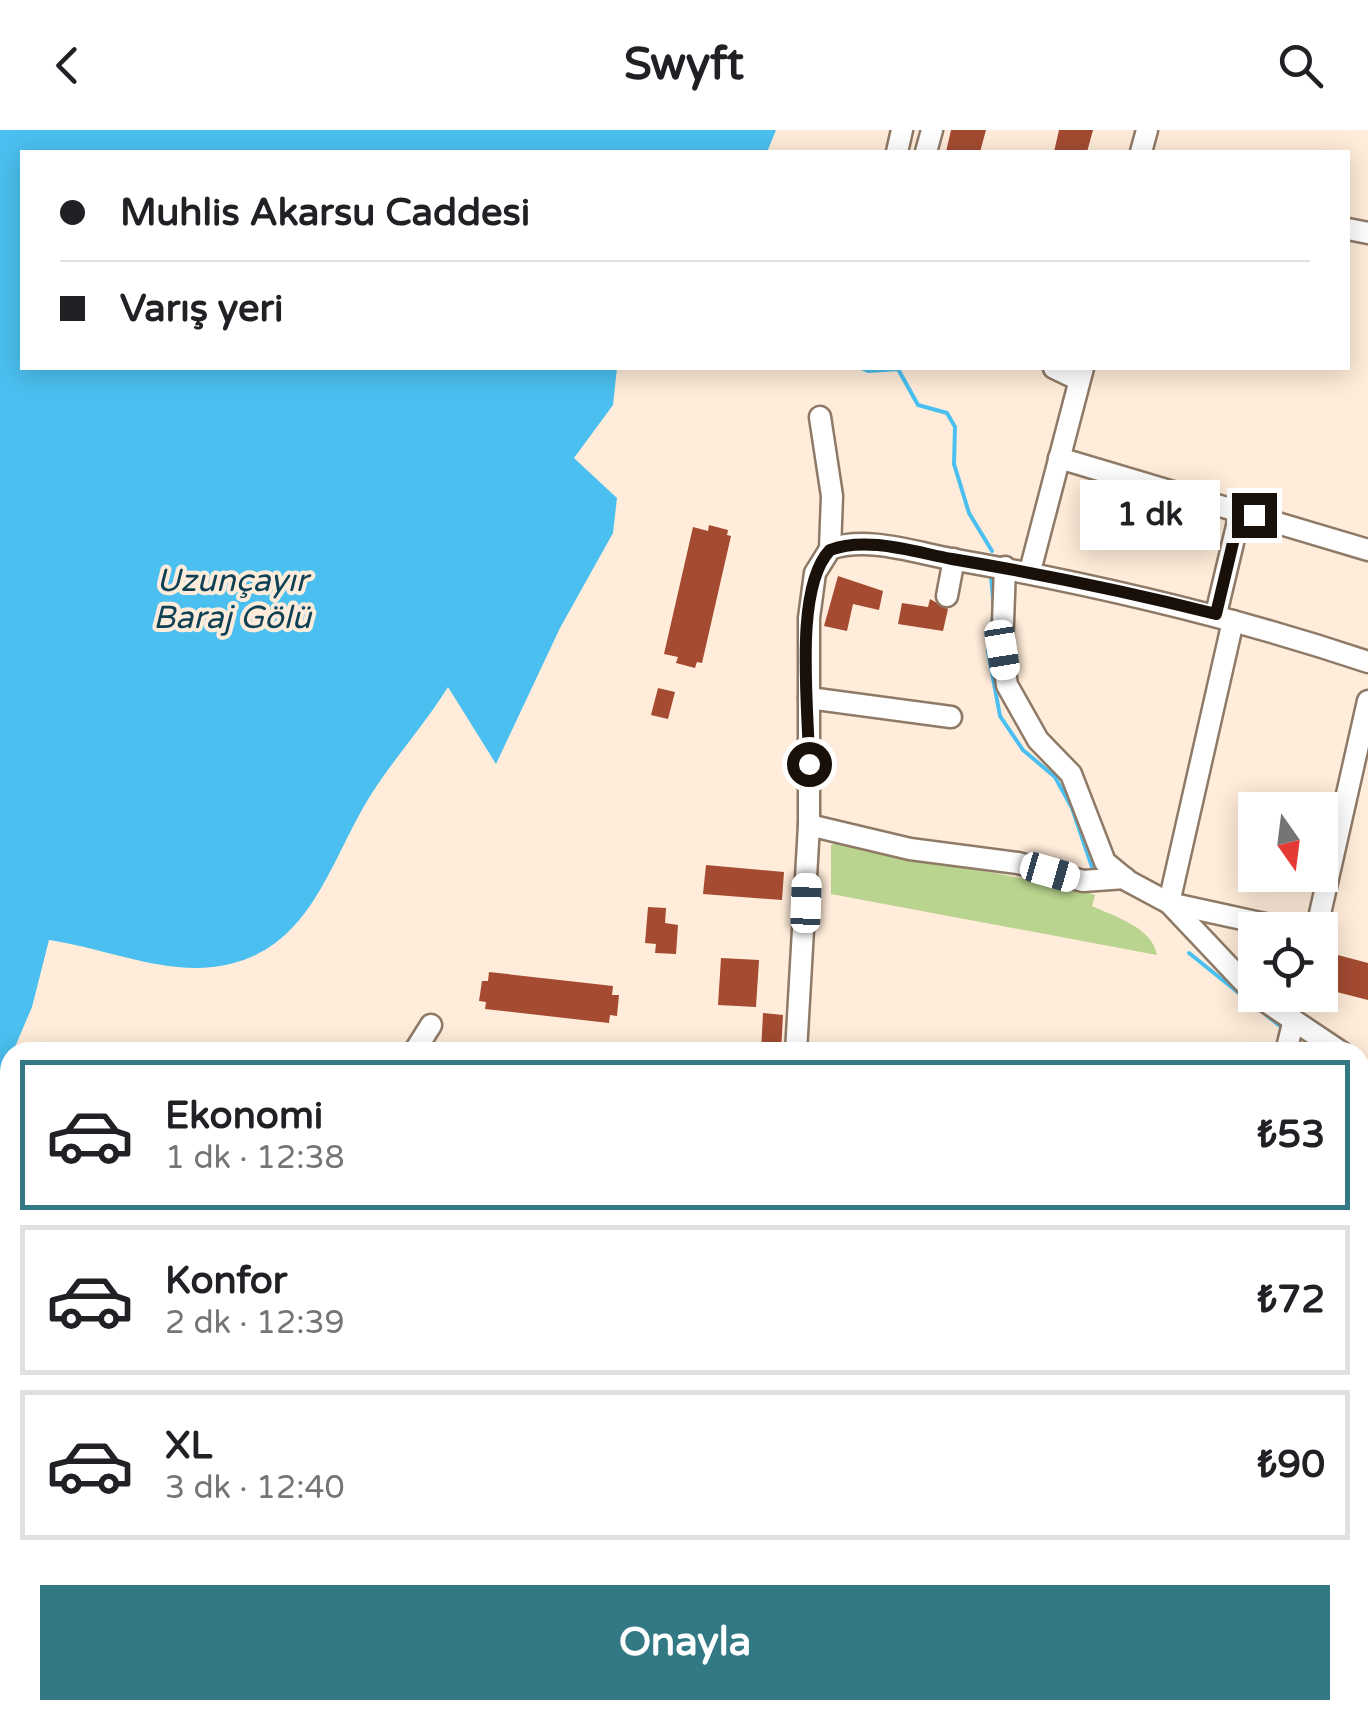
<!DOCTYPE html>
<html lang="tr">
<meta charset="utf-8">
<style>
:root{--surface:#fff;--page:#f6f6f6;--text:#202124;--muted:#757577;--line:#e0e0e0;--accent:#337985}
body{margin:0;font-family:"Varela Round",sans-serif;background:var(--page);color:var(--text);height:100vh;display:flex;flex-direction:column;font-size:38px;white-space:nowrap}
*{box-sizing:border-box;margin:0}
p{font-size:32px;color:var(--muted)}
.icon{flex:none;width:55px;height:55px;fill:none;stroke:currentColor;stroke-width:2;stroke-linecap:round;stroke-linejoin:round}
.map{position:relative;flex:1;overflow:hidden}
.panel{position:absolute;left:0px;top:912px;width:1370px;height:678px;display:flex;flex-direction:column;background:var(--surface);border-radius:30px 30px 0 0;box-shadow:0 5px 25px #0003}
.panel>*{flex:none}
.hud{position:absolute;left:20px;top:20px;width:1330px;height:220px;border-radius:0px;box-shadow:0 5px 25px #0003;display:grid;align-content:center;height:220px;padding:0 40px;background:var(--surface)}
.needle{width:65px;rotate:166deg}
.buttons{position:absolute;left:1238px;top:662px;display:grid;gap:20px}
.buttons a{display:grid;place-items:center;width:100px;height:100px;border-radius:0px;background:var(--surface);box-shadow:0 5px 25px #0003;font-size:50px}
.end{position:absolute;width:45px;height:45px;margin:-22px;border:12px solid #191109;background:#fff;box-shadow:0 0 0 5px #fff}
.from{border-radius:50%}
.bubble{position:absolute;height:70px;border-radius:0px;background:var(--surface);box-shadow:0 5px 25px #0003;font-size:32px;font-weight:700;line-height:70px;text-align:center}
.car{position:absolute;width:30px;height:60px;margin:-30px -15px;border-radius:12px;box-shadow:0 0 8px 2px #0007;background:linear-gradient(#fff 24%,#345 0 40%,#fff 0 76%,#345 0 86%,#fff 0)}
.hud b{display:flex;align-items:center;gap:35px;height:95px;font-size:38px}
.hud b+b{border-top:2px solid var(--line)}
.hud i{width:25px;height:25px;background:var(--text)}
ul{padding:18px 0 0;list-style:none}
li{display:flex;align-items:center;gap:30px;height:150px;margin:0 20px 15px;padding:0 20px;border:5px solid var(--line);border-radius:0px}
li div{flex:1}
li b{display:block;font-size:38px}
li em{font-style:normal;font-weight:700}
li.current{border-color:var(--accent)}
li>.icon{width:90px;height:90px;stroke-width:1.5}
.cta{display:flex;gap:20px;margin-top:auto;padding:20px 40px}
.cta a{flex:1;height:115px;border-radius:0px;background:var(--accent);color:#fff;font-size:40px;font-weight:700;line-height:115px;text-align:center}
header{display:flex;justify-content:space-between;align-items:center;height:130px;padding:0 40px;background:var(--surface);font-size:45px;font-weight:700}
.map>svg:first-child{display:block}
</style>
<header><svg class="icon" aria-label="back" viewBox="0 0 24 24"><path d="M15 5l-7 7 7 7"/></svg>Swyft<svg class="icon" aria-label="search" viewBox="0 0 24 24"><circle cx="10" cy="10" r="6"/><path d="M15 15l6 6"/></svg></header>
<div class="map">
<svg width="1368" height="1589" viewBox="0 0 1368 1589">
<rect width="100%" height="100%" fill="#ffecda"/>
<path fill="#b8d48e" d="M838 713 1078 759 1095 765 1092 776C1115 787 1152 797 1157 825L831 764V715Z"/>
<path fill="#4bc0f0" d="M0 0H776L767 22H22V238H617L613 275 574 328 617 368 613 403 560 498 496 634 448 557C425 594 396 626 372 663 326 735 310 834 199 838 150 839 98 817 49 810L32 877 0 952Z"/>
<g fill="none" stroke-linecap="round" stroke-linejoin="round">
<g stroke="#4bc0f0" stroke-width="4">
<path d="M861 238 868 241 898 239 918 275 947 283 955 297 954 334 969 383 992 421"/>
<path d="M991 446 994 479 988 521 1000 586 1023 620 1055 647 1072 678 1092 737"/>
<path d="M1189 823 1280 896"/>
<path d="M1302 908 1321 922"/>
<path d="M1360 961 1368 970"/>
</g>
</g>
<g fill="#a44b32">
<path d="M951 0H986L980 22H946Z"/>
<path d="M1059 0H1093L1087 22H1054Z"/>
<path d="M709 395 728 400 727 405 731 406 702 533 697 532 695 538 676 533 678 527 664 524 693 397 708 401Z"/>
<path d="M838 446 883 461 879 480 853 474 847 501 824 496Z"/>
<path d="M930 469 948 479 943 501 898 494 902 473 928 477Z"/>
<path d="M658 558 675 562 668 589 651 585Z"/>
<path d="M706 735 784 742 782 770 703 764Z"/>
<path d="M648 777 666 778 665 793 678 795 676 824 655 823 656 814 645 813Z"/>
<path d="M1330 823 1368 833V870L1321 858Z"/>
<path d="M721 828 759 830 756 877 718 875Z"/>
<path d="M489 842 613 856 612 865H619L617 886 610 885 609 893 485 879 486 872 479 871 482 851H488Z"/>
<path d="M763 883 783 885 781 922H761Z"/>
</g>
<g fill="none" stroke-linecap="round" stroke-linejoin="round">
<defs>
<g id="minor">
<path d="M897 22 902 0"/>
<path d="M926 22 932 0"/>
<path d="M1141 22 1147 0"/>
<path d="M1348 99 1368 103"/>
<path d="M1054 238 1079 250"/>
<path d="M820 287 832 366 830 419"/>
<path d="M1059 328 1368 420"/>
<path d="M1005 437 1002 520 1007 555 1038 610 1071 644 1105 732 1128 751 1169 773 1255 864"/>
<path d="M1030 441 1083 238"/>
<path d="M947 466 954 429"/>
<path d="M1216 484 1241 379"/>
<path d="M1233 491 1169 773 1293 800"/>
<path d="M809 568 951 587"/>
<path d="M809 695 910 719 1018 733 1083 751 1125 748"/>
<path d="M1312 800 1317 797 1368 571"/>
<path d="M1256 865 1341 922"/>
<path d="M414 922 431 895"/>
<path d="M796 922 809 695V488L815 443 830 419C867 406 913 422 951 429 1093 454 1231 486 1368 532"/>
<path d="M1286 922 1293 893"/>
<path d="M1360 941 1368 949"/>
<path d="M1360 1546 1368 1548"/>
<path d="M740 1589 741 1580"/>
<path d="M1322 1589 1324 1580"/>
</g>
<g id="major">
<path d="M1360 1136 1368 1106"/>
<path d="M1360 1242 1368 1211"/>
<path d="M1247 1589 1249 1580"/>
<path d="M1274 1589 1276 1580"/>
</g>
</defs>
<use href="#minor" stroke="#8e7a66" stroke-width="25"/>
<use href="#major" stroke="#a77f72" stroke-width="30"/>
<use href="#minor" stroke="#fff" stroke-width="20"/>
<use href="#major" stroke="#f8d6cc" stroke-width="25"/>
</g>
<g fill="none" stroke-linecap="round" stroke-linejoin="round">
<path stroke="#191109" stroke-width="12" d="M809 634C809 580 793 459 830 420 867 406 914 422 952 429 1041 444 1129 462 1216 484L1241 379 1254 385"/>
</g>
<g text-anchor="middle" stroke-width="8" stroke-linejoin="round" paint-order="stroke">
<g font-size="32" font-style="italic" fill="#0f4155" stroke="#ffecda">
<text x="232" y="461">Uzunçayır<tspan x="232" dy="37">Baraj Gölü</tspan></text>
</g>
</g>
</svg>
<div class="buttons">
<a><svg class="needle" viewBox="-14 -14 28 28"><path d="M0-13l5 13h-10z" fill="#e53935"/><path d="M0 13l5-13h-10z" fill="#757577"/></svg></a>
<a><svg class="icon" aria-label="locate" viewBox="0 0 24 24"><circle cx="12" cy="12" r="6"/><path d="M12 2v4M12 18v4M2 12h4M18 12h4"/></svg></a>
</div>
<i class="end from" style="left:809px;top:634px"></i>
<i class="end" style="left:1254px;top:385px"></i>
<div class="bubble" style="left:1080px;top:350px;width:140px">1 dk</div>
<i class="car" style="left:1002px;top:520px;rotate:171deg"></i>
<i class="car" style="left:1050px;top:742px;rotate:106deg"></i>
<i class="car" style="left:806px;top:773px;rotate:2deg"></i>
<div class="hud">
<b><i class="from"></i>Muhlis Akarsu Caddesi</b>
<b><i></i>Varış yeri</b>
</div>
<section class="panel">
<ul>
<li class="current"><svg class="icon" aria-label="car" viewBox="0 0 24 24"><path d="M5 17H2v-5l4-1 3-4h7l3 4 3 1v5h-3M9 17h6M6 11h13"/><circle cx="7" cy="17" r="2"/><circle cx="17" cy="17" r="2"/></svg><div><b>Ekonomi</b><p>1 dk · 12:38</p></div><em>₺53</em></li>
<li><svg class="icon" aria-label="car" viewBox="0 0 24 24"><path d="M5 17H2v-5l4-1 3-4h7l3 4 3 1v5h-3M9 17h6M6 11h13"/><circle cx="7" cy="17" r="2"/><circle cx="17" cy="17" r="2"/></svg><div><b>Konfor</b><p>2 dk · 12:39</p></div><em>₺72</em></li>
<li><svg class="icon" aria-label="car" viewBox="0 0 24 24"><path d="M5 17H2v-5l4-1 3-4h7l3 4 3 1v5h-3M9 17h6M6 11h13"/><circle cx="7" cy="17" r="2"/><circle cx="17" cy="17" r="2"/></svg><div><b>XL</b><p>3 dk · 12:40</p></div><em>₺90</em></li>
</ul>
<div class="cta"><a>Onayla</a></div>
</section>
</div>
